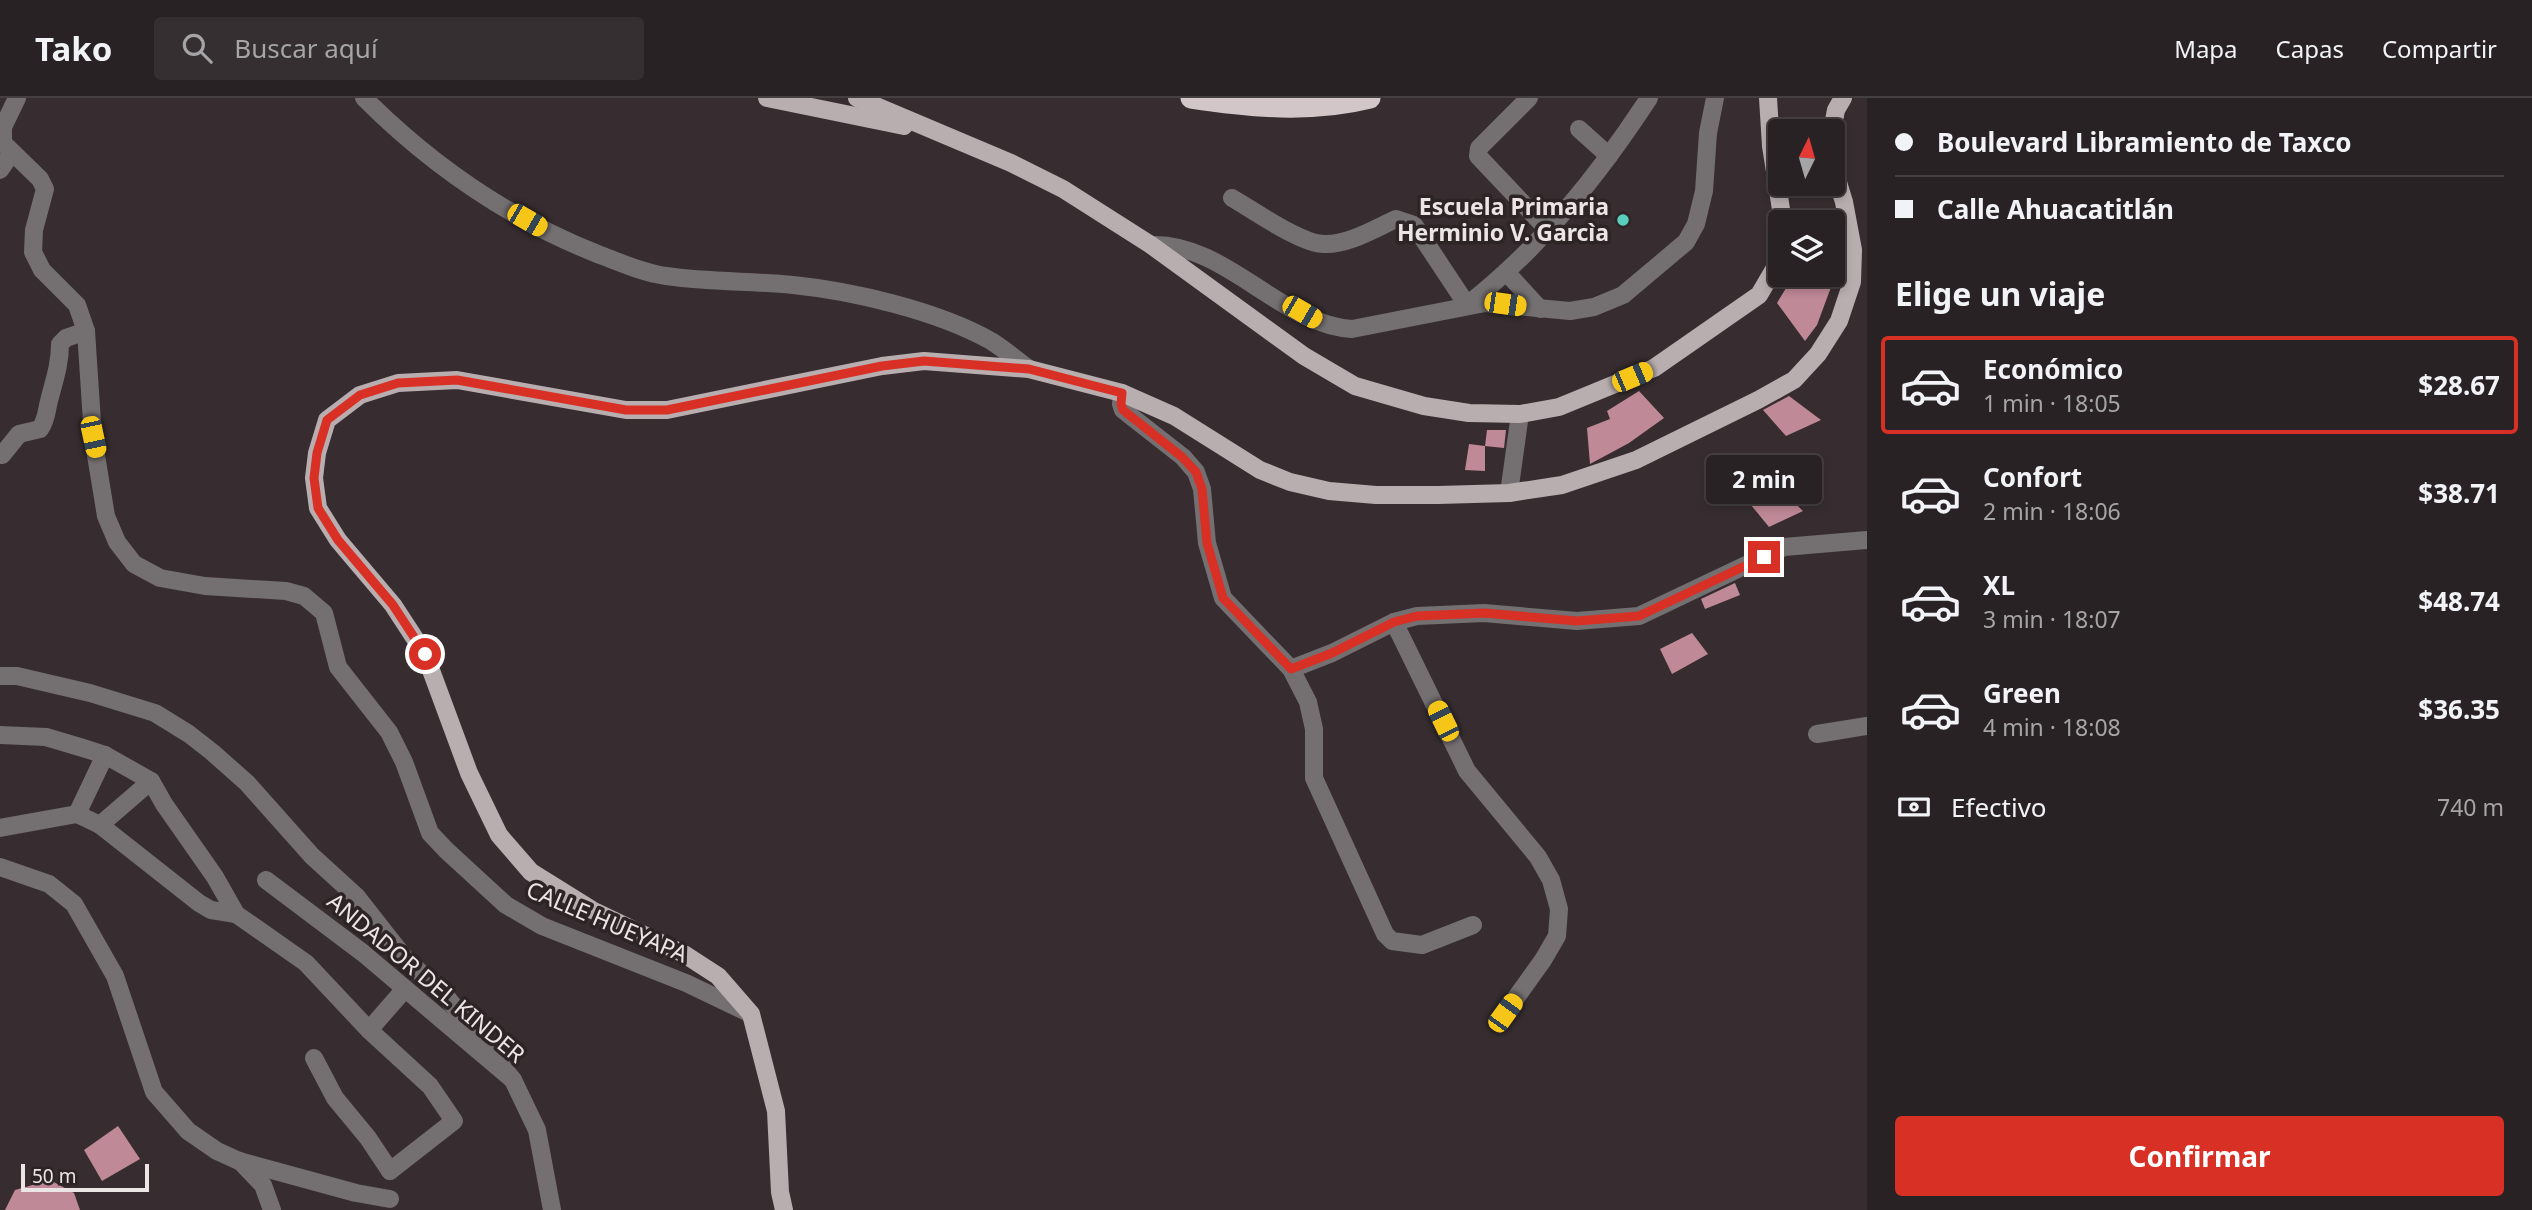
<!DOCTYPE html>
<html lang="es">
<meta charset="utf-8">
<style>
:root{--surface:#292224;--page:#352f31;--text:#f1f3f6;--muted:#a5a4a6;--line:#453f41;--accent:#d93025}
body{margin:0;font-family:"Noto Sans",sans-serif;background:var(--page);color:var(--text);height:100vh;display:flex;flex-direction:column;font-size:26px;white-space:nowrap}
*{box-sizing:border-box;margin:0}
p{font-size:23px;color:var(--muted)}
.icon{flex:none;width:38px;height:38px;fill:none;stroke:currentColor;stroke-width:2;stroke-linecap:round;stroke-linejoin:round}
.map{position:relative;flex:1;overflow:hidden}
.drawer{display:flex;flex-direction:column;background:var(--surface);width:665px}
.drawer>*{flex:none}
.top-card{display:grid;align-content:center;height:154px;padding:0 28px;background:var(--surface)}
.needle{width:46px;rotate:5deg}
.buttons{position:absolute;left:1768px;top:21px;display:grid;gap:14px}
.buttons a{display:grid;place-items:center;width:77px;height:77px;border-radius:7px;background:var(--surface);box-shadow:0 4px 10px #0003,0 0 0 2px var(--line);font-size:35px}
.scale{position:absolute;left:21px;bottom:18px;width:128px;box-sizing:border-box;padding-left:7px;border:4px solid #ebe5e6;border-top:0;font-size:19px;line-height:24px;white-space:nowrap;color:#ebe5e6;-webkit-text-stroke:5px #2d2426;paint-order:stroke}
.end{position:absolute;width:32px;height:32px;margin:-16px;border:9px solid #d93025;background:#fff;box-shadow:0 0 0 4px #fff}
.from{border-radius:50%}
.bubble{position:absolute;height:49px;border-radius:7px;background:var(--surface);box-shadow:0 4px 10px #0003,0 0 0 2px var(--line);font-size:23px;font-weight:700;line-height:49px;text-align:center}
.car{position:absolute;width:21px;height:42px;margin:-21px -10px;border-radius:9px;box-shadow:0 0 5px 2px #0007;background:linear-gradient(#f5c518 24%,#345 0 40%,#f5c518 0 76%,#345 0 86%,#f5c518 0)}
.top-card b{display:flex;align-items:center;gap:24px;height:66px;font-size:26px}
.top-card b+b{border-top:2px solid var(--line)}
.top-card i{width:18px;height:18px;background:var(--text)}
ul{padding:0;list-style:none}
li{display:flex;align-items:center;gap:21px;height:98px;margin:0 14px 10px;padding:0 14px;border:4px solid transparent;border-radius:7px}
li div{flex:1}
li b{display:block;font-size:26px}
li em{font-style:normal;font-weight:700}
li.on{border-color:var(--accent)}
li>.icon{width:63px;height:63px;stroke-width:1.5}
h2{padding:0 28px;font-size:32px;line-height:84px}
.pay{display:flex;align-items:center;gap:18px;height:77px;padding:0 28px;font-size:26px}
.pay p{margin-inline-start:auto}
.button{display:flex;gap:14px;margin-top:auto;padding:14px 28px}
.button a{flex:1;height:80px;border-radius:7px;background:var(--accent);color:#fff;font-size:28px;font-weight:700;line-height:80px;text-align:center}
header{display:flex;align-items:center;gap:42px;box-sizing:border-box;height:98px;padding:0 35px;background:var(--surface);border-bottom:2px solid var(--line)}
header strong{font-size:33px}
nav{display:flex;gap:38px;margin-inline-start:auto;font-size:24px}
.search{width:490px;height:63px;background:var(--page);display:flex;align-items:center;gap:18px;box-sizing:border-box;padding:0 24px;border-radius:7px;color:var(--muted);font-size:26px}
main{display:flex;flex:1;min-height:0}
.map>svg:first-child{display:block}
</style>
<header>
<strong>Tako</strong>
<div class="search"><svg class="icon" aria-label="search" viewBox="0 0 24 24"><circle cx="10" cy="10" r="6"/><path d="M15 15l6 6"/></svg>Buscar aquí</div>
<nav><a>Mapa</a><a>Capas</a><a>Compartir</a></nav>
</header>
<main>
<div class="map">
<svg width="1867" height="1112" viewBox="0 0 1867 1112">
<rect width="100%" height="100%" fill="#372d30"/>
<g fill="#c08997">
<path d="M1794 177H1817L1834 181 1817 227 1805 243 1777 205Z"/>
<path d="M1639 293 1664 320 1629 345 1590 366 1587 330 1610 321 1607 313Z"/>
<path d="M1789 298 1821 322 1786 338 1763 312Z"/>
<path d="M1487 332H1506L1504 350 1485 348Z"/>
<path d="M1469 346 1485 348V373L1465 372Z"/>
<path d="M1780 391 1803 413 1769 429 1751 407Z"/>
<path d="M1735 485 1740 497 1705 511 1701 501Z"/>
<path d="M1692 535 1708 556 1672 576 1660 551Z"/>
<path d="M118 1028 140 1061 102 1083 84 1052Z"/>
<path d="M50 1082 74 1095 80 1112H5L15 1092Z"/>
</g>
<g fill="none" stroke-linecap="round" stroke-linejoin="round">
<g stroke="#746f70" stroke-width="18">
<path d="M17 0 3 29V45L40 81 45 91 34 132 33 154 42 172 77 207 86 233 93 339 106 418 117 444 134 466 160 480 205 488 286 493 304 498 324 515 338 569 389 634 404 664 430 735 446 752 506 807 542 828 686 885 751 916"/>
<path d="M364 0C432 68 511 122 600 157 622 165 643 175 666 178 708 184 751 183 793 187 853 193 938 213 991 243 1004 251 1017 262 1029 271"/>
<path d="M1529 0 1479 50 1478 58 1549 133"/>
<path d="M1579 31 1609 58"/>
<path d="M0 72 11 56"/>
<path d="M1232 100C1253 112 1301 146 1324 146 1348 147 1374 131 1396 121L1414 127 1467 207"/>
<path d="M1151 147C1225 144 1281 227 1352 231L1485 205 1570 213 1594 209 1623 197 1686 144 1696 126 1704 93 1708 35 1715 0"/>
<path d="M1506 174 1540 211"/>
<path d="M1467 207C1541 149 1598 78 1649 0"/>
<path d="M1122 295 1121 306 1123 312 1183 359 1196 374 1202 391 1207 445 1223 500 1291 571 1308 604 1314 631V680L1385 836 1392 843 1422 847 1473 827"/>
<path d="M2 357 19 336 40 331C47 321 46 314 49 303 54 283 60 267 60 246L66 240 86 233"/>
<path d="M1509 395 1520 316"/>
<path d="M1394 524 1467 673 1538 759 1551 782 1559 811 1557 838 1543 862 1505 915"/>
<path d="M1291 571 1332 555 1394 524 1417 518 1484 515 1577 523 1639 518 1784 449 1867 442"/>
<path d="M0 578H17L90 595 155 615 189 636 212 654 247 685 312 758 357 799 408 864 440 891 513 982"/>
<path d="M1817 636 1867 628"/>
<path d="M0 637 46 639 83 650 105 657 151 683 164 706 215 779 236 816 306 865 369 932 430 988 454 1023 390 1073"/>
<path d="M77 716 105 657"/>
<path d="M100 727 151 683"/>
<path d="M0 730 77 716 100 727 199 805 211 812 236 816"/>
<path d="M0 769 49 786 74 806 115 878 154 994 188 1033 217 1053 239 1063 356 1095 390 1101"/>
<path d="M266 782 363 855 513 982 537 1032 552 1112"/>
<path d="M369 932 404 892"/>
<path d="M314 960 335 1000 368 1040 390 1073"/>
<path d="M240 1063 263 1087 272 1112"/>
</g>
<g stroke="#b8aeb0" stroke-width="18">
<path d="M767 0 904 28"/>
<path d="M857 0 1011 65 1063 91 1151 147 1304 258 1355 288 1424 308 1469 315 1520 316 1559 309 1654 270 1759 197 1776 168 1780 148"/>
<path d="M1768 0 1771 48 1783 124"/>
<path d="M1832 33 1836 12 1843 0"/>
<path d="M784 1112 780 1094 776 1013 751 916 718 878 684 856 592 812 531 774 499 737 469 675 425 556 393 507 338 442 318 410 314 380 317 355 327 322 360 297 398 285 457 282 626 312H667L882 268 924 263 1029 271 1122 295 1174 318 1260 372 1290 384 1329 393 1376 397H1438L1509 395 1562 387 1636 362 1758 302 1794 282 1818 256 1839 223 1852 184 1853 152 1844 104 1832 65"/>
</g>
<path stroke="#d2c6c9" stroke-width="21" d="M1191 0C1251 9 1310 15 1370 0"/>
</g>
<g fill="none" stroke-linecap="round" stroke-linejoin="round">
<path stroke="#d93025" stroke-width="9" d="M425 556 393 507 338 442 318 410 314 380 317 355 327 322 360 297 398 285 457 282 626 312H667L882 268 924 263 1029 271 1122 295 1121 306 1123 312 1182 359 1196 374 1202 391 1207 445 1223 500 1291 571 1332 555 1394 524 1417 518 1484 515 1577 523 1639 518 1764 459"/>
</g>
<circle fill="#5acebd" stroke="#2d2426" stroke-width="2.5" cx="1623" cy="122" r="7"/>
<g text-anchor="middle" stroke-width="7" stroke-linejoin="round" paint-order="stroke">
<g font-size="23" font-weight="bold" fill="#ebe5e6" stroke="#2d2426" text-anchor="end">
<text x="1609" y="117">Escuela Primaria<tspan x="1609" dy="26">Herminio V. Garcìa</tspan></text>
</g>
<g font-size="23" fill="#ebe5e6" stroke="#2d2426">
<text transform="translate(607 824) rotate(23)" y="8">CALLE HUEYAPA</text>
<text transform="translate(426 880) rotate(40)" y="8">ANDADOR DEL KINDER</text>
</g>
</g>
</svg>
<div class="buttons">
<a><svg class="needle" viewBox="-14 -14 28 28"><path d="M0-13l5 13h-10z" fill="#e53935"/><path d="M0 13l5-13h-10z" fill="#a5a4a6"/></svg></a>
<a><svg class="icon" aria-label="layers" viewBox="0 0 24 24"><path d="M12 4l9 5-9 5-9-5zM3 14l9 5 9-5"/></svg></a>
</div>
<div class="scale">50 m</div>
<i class="end from" style="left:425px;top:556px"></i>
<i class="end" style="left:1764px;top:459px"></i>
<div class="bubble" style="left:1706px;top:357px;width:116px">2 min</div>
<i class="car" style="left:527px;top:122px;rotate:120deg"></i>
<i class="car" style="left:1505px;top:206px;rotate:98deg"></i>
<i class="car" style="left:1302px;top:214px;rotate:120deg"></i>
<i class="car" style="left:1632px;top:279px;rotate:67deg"></i>
<i class="car" style="left:93px;top:339px;rotate:168deg"></i>
<i class="car" style="left:1443px;top:623px;rotate:334deg"></i>
<i class="car" style="left:1505px;top:915px;rotate:36deg"></i>
</div>
<section class="drawer">
<div class="top-card">
<b><i class="from"></i>Boulevard Libramiento de Taxco</b>
<b><i></i>Calle Ahuacatitlán</b>
</div>
<h2>Elige un viaje</h2>
<ul>
<li class="on"><svg class="icon" aria-label="car" viewBox="0 0 24 24"><path d="M5 17H2v-5l4-1 3-4h7l3 4 3 1v5h-3M9 17h6M6 11h13"/><circle cx="7" cy="17" r="2"/><circle cx="17" cy="17" r="2"/></svg><div><b>Económico</b><p>1 min · 18:05</p></div><em>$28.67</em></li>
<li><svg class="icon" aria-label="car" viewBox="0 0 24 24"><path d="M5 17H2v-5l4-1 3-4h7l3 4 3 1v5h-3M9 17h6M6 11h13"/><circle cx="7" cy="17" r="2"/><circle cx="17" cy="17" r="2"/></svg><div><b>Confort</b><p>2 min · 18:06</p></div><em>$38.71</em></li>
<li><svg class="icon" aria-label="car" viewBox="0 0 24 24"><path d="M5 17H2v-5l4-1 3-4h7l3 4 3 1v5h-3M9 17h6M6 11h13"/><circle cx="7" cy="17" r="2"/><circle cx="17" cy="17" r="2"/></svg><div><b>XL</b><p>3 min · 18:07</p></div><em>$48.74</em></li>
<li><svg class="icon" aria-label="car" viewBox="0 0 24 24"><path d="M5 17H2v-5l4-1 3-4h7l3 4 3 1v5h-3M9 17h6M6 11h13"/><circle cx="7" cy="17" r="2"/><circle cx="17" cy="17" r="2"/></svg><div><b>Green</b><p>4 min · 18:08</p></div><em>$36.35</em></li>
</ul>
<div class="pay"><svg class="icon" aria-label="cash" viewBox="0 0 24 24"><path d="M3 7h18v10H3z"/><circle cx="12" cy="12" r="2"/></svg>Efectivo<p>740 m</p></div>
<div class="button"><a>Confirmar</a></div>
</section>
</main>
